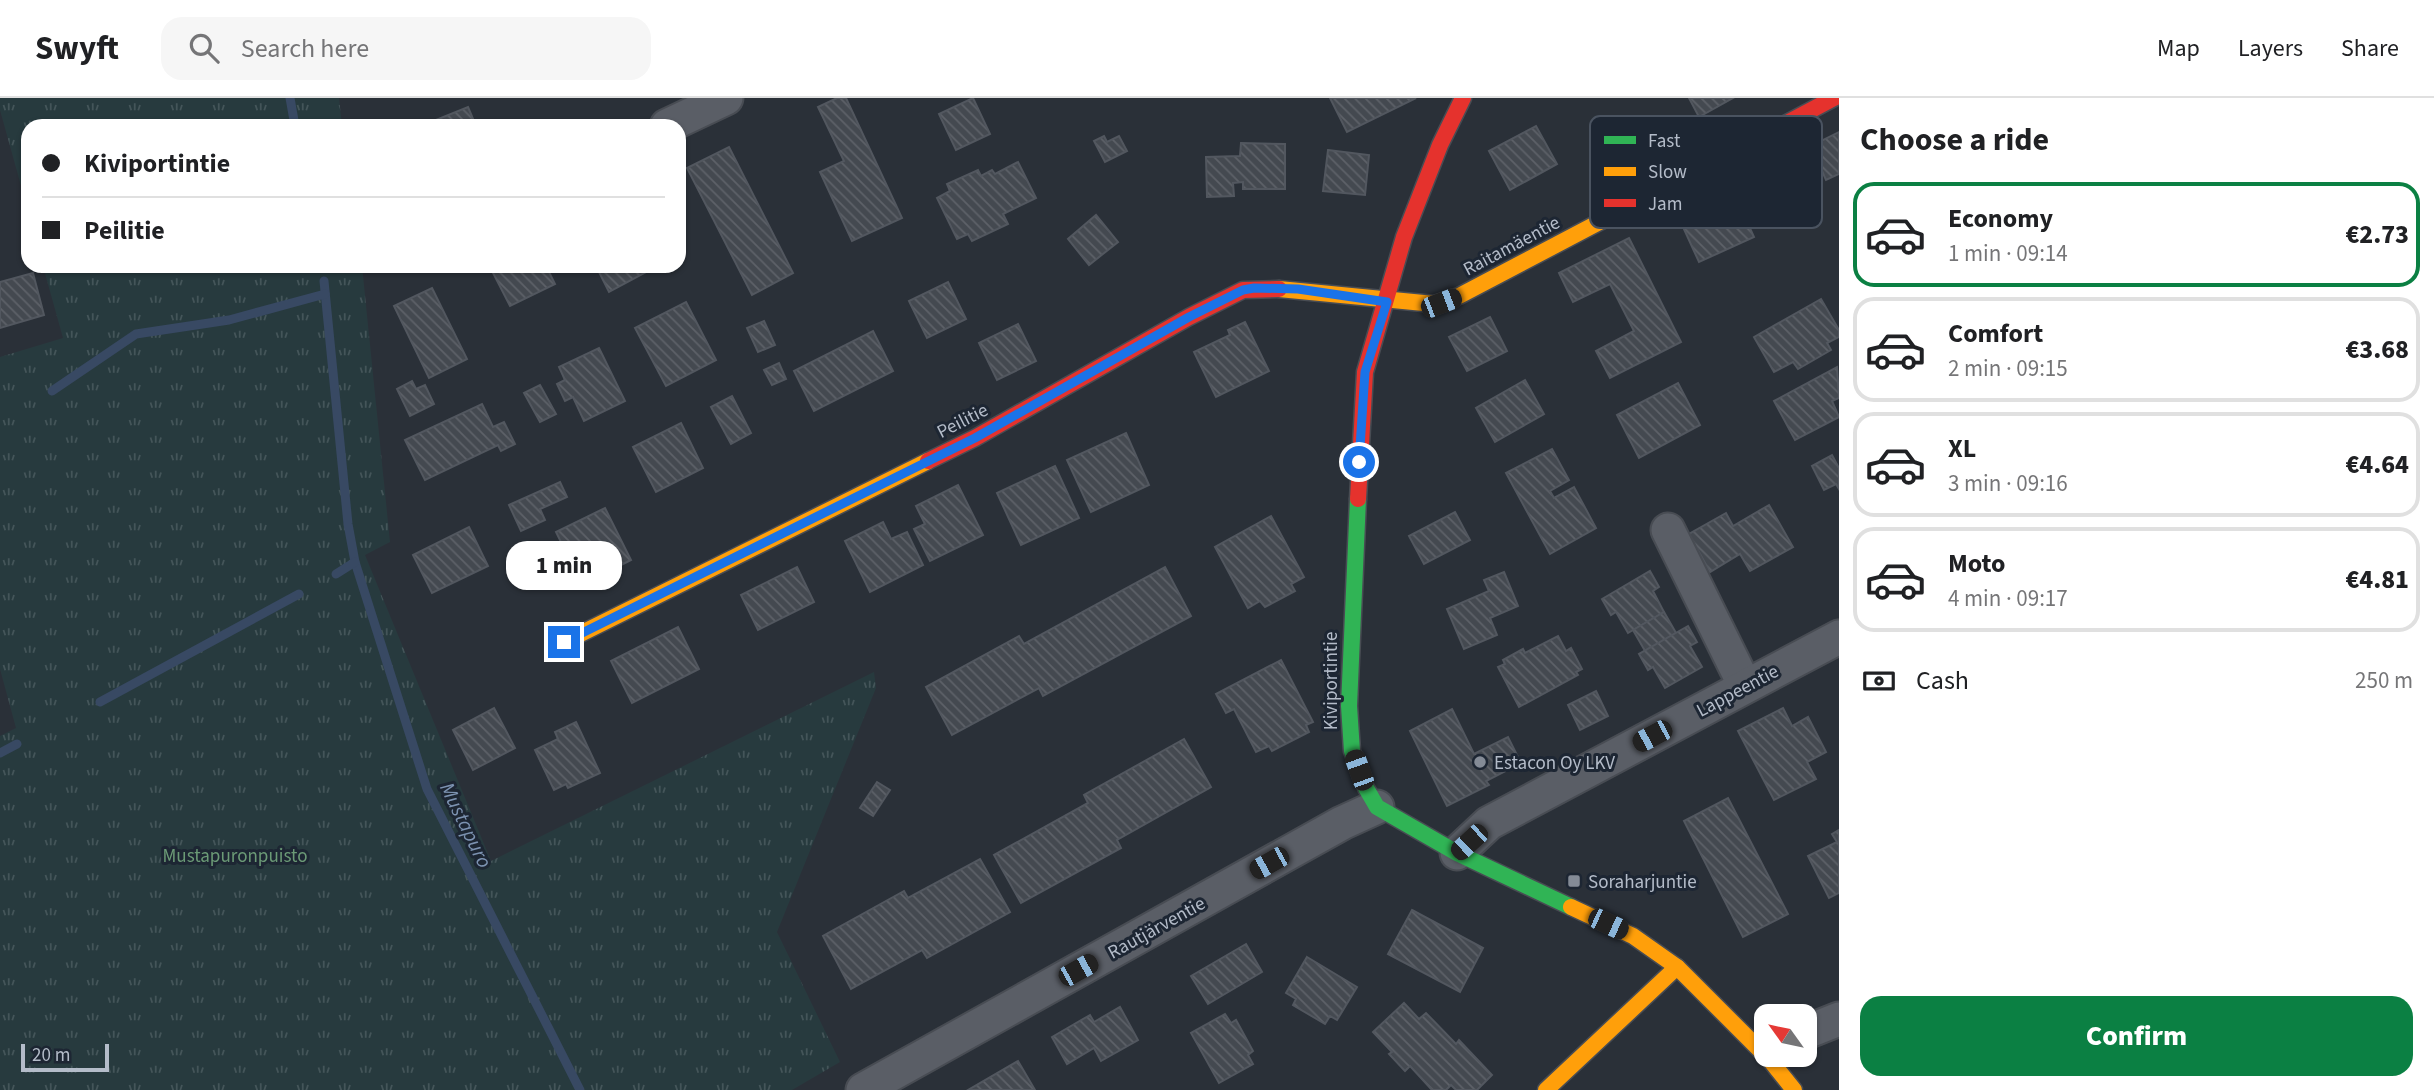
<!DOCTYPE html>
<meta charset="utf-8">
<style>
:root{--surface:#fff;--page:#f6f6f6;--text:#202124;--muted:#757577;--line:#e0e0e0;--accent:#0b8043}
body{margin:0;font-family:"Source Sans 3",sans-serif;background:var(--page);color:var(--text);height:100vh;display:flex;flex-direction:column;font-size:26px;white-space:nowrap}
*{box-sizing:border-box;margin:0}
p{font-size:23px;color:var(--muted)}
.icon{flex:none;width:38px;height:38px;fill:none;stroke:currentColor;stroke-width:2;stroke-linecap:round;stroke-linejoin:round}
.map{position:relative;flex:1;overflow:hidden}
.side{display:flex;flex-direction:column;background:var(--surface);width:595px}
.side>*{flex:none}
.banner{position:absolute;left:21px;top:21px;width:665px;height:154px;border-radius:21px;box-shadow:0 2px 5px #0004;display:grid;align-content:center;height:154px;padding:0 21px;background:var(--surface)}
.needle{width:46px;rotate:303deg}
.buttons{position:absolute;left:1754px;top:906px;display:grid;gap:14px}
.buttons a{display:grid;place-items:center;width:63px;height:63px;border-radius:14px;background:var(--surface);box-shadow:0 2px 5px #0004;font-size:35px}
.scale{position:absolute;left:21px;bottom:18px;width:88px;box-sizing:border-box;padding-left:7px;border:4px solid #b4bcc9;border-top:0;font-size:19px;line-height:24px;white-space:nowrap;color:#b4bcc9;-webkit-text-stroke:5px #1d2633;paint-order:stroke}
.end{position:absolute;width:32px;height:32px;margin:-16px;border:9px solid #1a73e8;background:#fff;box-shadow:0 0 0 4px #fff}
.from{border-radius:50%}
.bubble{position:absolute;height:49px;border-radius:21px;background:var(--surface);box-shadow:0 2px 5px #0004;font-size:23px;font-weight:800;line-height:49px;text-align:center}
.car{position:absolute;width:21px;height:42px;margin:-21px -10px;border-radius:9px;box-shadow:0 0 5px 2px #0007;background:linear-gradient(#222 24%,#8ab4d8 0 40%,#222 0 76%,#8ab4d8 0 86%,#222 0)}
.banner b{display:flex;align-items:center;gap:24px;height:66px;font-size:26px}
.banner b+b{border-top:2px solid var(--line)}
.banner i{width:18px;height:18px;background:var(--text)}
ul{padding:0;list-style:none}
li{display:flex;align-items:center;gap:21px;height:105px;margin:0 14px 10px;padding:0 7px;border:4px solid var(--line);border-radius:21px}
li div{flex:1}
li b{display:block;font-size:26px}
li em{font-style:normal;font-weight:800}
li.current{border-color:var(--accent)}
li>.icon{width:63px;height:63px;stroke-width:1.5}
h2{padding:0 21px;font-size:32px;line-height:84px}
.pay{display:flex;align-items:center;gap:18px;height:77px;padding:0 21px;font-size:26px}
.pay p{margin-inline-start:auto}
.button{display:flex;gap:14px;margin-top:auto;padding:14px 21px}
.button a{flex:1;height:80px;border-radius:21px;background:var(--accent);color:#fff;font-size:28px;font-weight:800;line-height:80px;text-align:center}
header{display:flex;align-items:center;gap:42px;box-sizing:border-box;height:98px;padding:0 35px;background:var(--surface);border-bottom:2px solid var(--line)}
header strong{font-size:33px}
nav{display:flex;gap:38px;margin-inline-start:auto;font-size:24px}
.search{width:490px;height:63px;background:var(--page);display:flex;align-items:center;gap:18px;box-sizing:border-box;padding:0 24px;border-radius:21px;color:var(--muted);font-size:26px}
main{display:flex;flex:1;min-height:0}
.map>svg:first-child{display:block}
</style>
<header>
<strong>Swyft</strong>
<div class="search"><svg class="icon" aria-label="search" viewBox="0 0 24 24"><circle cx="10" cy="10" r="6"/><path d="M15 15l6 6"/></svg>Search here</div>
<nav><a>Map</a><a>Layers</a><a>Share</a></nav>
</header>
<main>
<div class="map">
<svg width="1839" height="992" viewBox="0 0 1839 992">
<defs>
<pattern id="park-tufts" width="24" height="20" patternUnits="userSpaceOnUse" patternTransform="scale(1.75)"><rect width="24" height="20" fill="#273a3e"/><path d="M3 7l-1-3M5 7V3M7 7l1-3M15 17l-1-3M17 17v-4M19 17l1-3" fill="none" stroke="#445559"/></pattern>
<pattern id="building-back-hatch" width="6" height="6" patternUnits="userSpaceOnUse" patternTransform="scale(1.75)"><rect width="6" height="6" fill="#444950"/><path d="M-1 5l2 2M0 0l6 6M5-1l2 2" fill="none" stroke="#5d6168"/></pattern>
</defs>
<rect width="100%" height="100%" fill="#2a3038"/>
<g fill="url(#park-tufts)">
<path d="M0 0H339L342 28H28V113L0 12Z"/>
<path d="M43 168H362L390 444 365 457 491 763 874 574 876 590 777 834 840 964 792 992H0V638L16 630 0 571V259L63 240Z"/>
</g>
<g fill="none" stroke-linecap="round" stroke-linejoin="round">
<g stroke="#384963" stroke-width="9">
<path d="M290 0 295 28"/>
<path d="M324 183 348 426 355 464 427 691 580 992"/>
<path d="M52 293 136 236 229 222 325 196"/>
<path d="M336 476 355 464"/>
<path d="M100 604 299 496"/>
<path d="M0 655 17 646"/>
</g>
</g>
<g fill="url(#building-back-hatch)" stroke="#52575f" stroke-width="2">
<path d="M837 0H846L902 120 852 143 820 74 844 63 818 9Z"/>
<path d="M973 0 990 36 956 52 939 16Z"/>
<path d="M1330 0H1416L1347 34Z"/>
<path d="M1689 0H1733L1699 19Z"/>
<path d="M468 9 476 28H421Z"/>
<path d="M1536 28 1557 66 1510 92 1489 53Z"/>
<path d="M1839 34V76L1826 82 1811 48Z"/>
<path d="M1104 38 1107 44 1119 38 1127 53 1105 64 1094 43Z"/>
<path d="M1241 45 1285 46V91H1243V84L1233 85 1234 98 1207 99 1206 59 1240 58Z"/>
<path d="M729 49 793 175 752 197 687 70Z"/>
<path d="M1328 52 1369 57 1365 97 1323 93Z"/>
<path d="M1018 64 1036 100 1003 116 1008 126 972 143 968 136 957 141 937 100 950 93 947 86 978 72 981 78 992 72 995 76Z"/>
<path d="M1733 93 1754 139 1699 164 1678 118Z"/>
<path d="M1096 117 1118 144 1089 167 1068 141Z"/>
<path d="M1629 140 1681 244 1610 280 1596 253 1634 233 1610 186 1573 204 1559 175Z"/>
<path d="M546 168 555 186 510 208 490 169Z"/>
<path d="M596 168H650L652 171 609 194Z"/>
<path d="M33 175 44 217 0 230V184Z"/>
<path d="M948 184 966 221 927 240 909 203Z"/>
<path d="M432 190 467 261 429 280 394 208Z"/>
<path d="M1821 201 1839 232V239L1827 245 1831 252 1798 271 1793 264 1774 274 1754 239Z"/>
<path d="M686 204 716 262 666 288 635 230Z"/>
<path d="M1490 219 1507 253 1467 273 1449 239Z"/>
<path d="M764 223 775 247 758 254 747 230Z"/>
<path d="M1245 224 1269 273 1216 299 1194 254 1230 237 1228 232Z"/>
<path d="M1018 226 1036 263 997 282 979 245Z"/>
<path d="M873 233 893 273 814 313 794 273Z"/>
<path d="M599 250 625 303 584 323 573 299 565 303 557 286 565 282 559 269Z"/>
<path d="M779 265 786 281 772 287 764 272Z"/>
<path d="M1837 269 1839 300 1832 303 1839 319 1795 342 1774 303Z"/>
<path d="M1525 282 1544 316 1495 344 1476 310Z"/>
<path d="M412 283 416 291 425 287 434 306 410 318 397 291Z"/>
<path d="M1678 285 1700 327 1639 360 1617 317Z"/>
<path d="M540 287 556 316 540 324 524 295Z"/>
<path d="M732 298 751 335 731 346 711 309Z"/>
<path d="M482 306 493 329 504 324 515 346 501 353 498 347 425 382 405 342Z"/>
<path d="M681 325 703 370 656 394 633 349Z"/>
<path d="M1126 335 1149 387 1091 414 1067 362Z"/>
<path d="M1552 351 1569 382 1550 393 1554 400 1574 389 1596 430 1550 456 1506 375Z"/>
<path d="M1832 357 1839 370V391L1836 386 1824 392 1812 368Z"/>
<path d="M1055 368 1079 420 1021 447 997 395Z"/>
<path d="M560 384 567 399 540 411 545 422 521 433 509 407Z"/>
<path d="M958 387 983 437 930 463 914 431 925 426 916 408Z"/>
<path d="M1769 407 1793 449 1750 473 1740 456 1710 474 1689 436 1726 415 1733 428Z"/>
<path d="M605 410 631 462 582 487 556 434Z"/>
<path d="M1455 414 1470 442 1424 466 1409 438Z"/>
<path d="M1271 418 1304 479 1291 486 1295 493 1265 509 1260 503 1248 510 1215 449Z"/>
<path d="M883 424 891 441 907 434 923 467 870 494 845 443Z"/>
<path d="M469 429 488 468 432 495 413 457Z"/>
<path d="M797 469 814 504 758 532 741 497Z"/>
<path d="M1165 469 1191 518 1043 598 1039 590 952 637 926 589 1019 538 1024 546Z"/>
<path d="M1650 473 1659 489 1653 493 1664 514 1628 535 1616 514 1611 517 1602 501Z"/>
<path d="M1504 474 1518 508 1490 520 1497 537 1464 551 1447 511 1489 493 1484 482Z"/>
<path d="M1664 514 1676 535 1645 553 1633 532Z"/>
<path d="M1688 528 1697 544 1690 548 1702 569 1665 590 1653 569 1648 572 1639 556Z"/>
<path d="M678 529 699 571 632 605 611 563Z"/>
<path d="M1558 538 1566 553 1571 550 1582 571 1576 574 1578 577 1519 609 1498 569 1505 566 1503 562 1523 551 1525 555Z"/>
<path d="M1281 562 1313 624 1306 627 1309 634 1272 653 1269 648 1256 654 1234 611 1226 615 1216 596Z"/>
<path d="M1596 593 1608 618 1580 632 1568 607Z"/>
<path d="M494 610 515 650 473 672 453 632Z"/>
<path d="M1783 610 1792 628 1808 619 1826 654 1807 664 1816 681 1774 702 1738 633Z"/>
<path d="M1452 611 1474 656 1508 639 1521 665 1486 683 1489 687 1447 708 1410 633Z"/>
<path d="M576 624 600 675 568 690 566 686 554 692 535 652 558 641 555 634Z"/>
<path d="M1184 641 1211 689 1117 742 1121 750 1021 805 994 757 1088 705 1084 697Z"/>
<path d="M877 684 890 692 873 718 860 710Z"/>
<path d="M1728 700 1788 816 1743 839 1684 723Z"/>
<path d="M1839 732V795L1829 800 1808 758 1837 744 1832 736Z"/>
<path d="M980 761 1010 814 927 860 922 852 851 891 823 838 904 793 908 800Z"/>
<path d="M1412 812 1483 850 1460 894 1388 856Z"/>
<path d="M1246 846 1262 874 1208 906 1191 878Z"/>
<path d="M1307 859 1357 889 1337 922 1330 918 1325 926 1293 907 1296 901 1286 895Z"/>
<path d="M1404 905 1419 921 1426 915 1456 946 1459 942 1492 977 1477 992H1456L1451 987 1446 992H1432L1410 968 1405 973 1389 956 1392 954 1373 934Z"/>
<path d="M1120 909 1138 942 1101 963 1094 950 1067 966 1052 939 1090 917 1094 924Z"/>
<path d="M1225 916 1231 925 1236 922 1253 953 1248 957 1253 966 1219 985 1191 935Z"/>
<path d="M1018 963 1035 992H968Z"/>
</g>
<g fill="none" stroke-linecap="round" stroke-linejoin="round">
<defs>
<g id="street">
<path d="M667 28 726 0"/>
<path d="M1668 432 1745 588"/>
<path d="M1457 755 1489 725 1839 539"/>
<path d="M1804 935 1839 921"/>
<path d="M863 992 1342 725 1377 709"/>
</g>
<path id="fast" d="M1358 401 1349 608 1352 653 1366 690 1377 709 1457 755 1571 809"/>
<g id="slow">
<path d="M1279 191 1434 206 1459 198 1740 50"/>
<path d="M564 544 928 363"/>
<path d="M1571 809 1633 838 1677 869 1770 962 1794 992"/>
<path d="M1546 992 1677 869"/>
</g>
<g id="jam">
<path d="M1740 50 1834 0"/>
<path d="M928 363 975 340 1189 219 1243 192 1279 191"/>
<path d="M1358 401 1365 274 1404 139 1440 47 1463 0"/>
</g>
</defs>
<use href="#street" stroke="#484c53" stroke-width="37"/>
<use href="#fast" stroke="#484c53" stroke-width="19"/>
<use href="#slow" stroke="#484c53" stroke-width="19"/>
<use href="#jam" stroke="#484c53" stroke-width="19"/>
<use href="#street" stroke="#5a5e66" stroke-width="33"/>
<use href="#fast" stroke="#30b455" stroke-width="16"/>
<use href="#slow" stroke="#ff9f0a" stroke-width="16"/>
<use href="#jam" stroke="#e5322d" stroke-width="16"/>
</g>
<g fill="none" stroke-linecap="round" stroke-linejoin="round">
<path stroke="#1a73e8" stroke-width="9" d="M564 544 975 340 1189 219 1243 192 1254 190 1298 191 1387 204 1365 274 1359 364"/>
</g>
<g fill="#848b96" stroke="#1d2633" stroke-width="2.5">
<circle cx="1480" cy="664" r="7"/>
<rect x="1567" y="776" width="14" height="14" rx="3.5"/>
</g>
<g text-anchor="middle" stroke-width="6" stroke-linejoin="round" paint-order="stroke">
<g font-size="19" fill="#b4bcc9" stroke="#1d2633">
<text transform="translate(1511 147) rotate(-28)" y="7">Raitamäentie</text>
<text transform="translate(962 322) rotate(-27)" y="7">Peilitie</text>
<text transform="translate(1330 583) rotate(-90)" y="7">Kiviportintie</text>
<text transform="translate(1737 592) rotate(-28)" y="7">Lappeentie</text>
<text transform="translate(1156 829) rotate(-29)" y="7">Rautjärventie</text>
</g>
<g font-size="19" fill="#b4bcc9" stroke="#1d2633" text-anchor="start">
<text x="1494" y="671">Estacon Oy LKV</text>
<text x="1588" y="790">Soraharjuntie</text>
</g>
<g font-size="19" fill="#6b9a76" stroke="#1d2633">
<text x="235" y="764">Mustapuronpuisto</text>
</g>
<g font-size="21" font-style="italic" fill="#7c92b1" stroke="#1d2633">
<text transform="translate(466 727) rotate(64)" y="7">Mustapuro</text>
</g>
</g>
<rect x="1590" y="18" width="232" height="112" rx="10" fill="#1d2633" stroke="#4a5360" stroke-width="2"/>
<rect x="1604" y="38" width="32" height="8" fill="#30b455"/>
<rect x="1604" y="69" width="32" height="9" fill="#ff9f0a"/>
<rect x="1604" y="101" width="32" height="8" fill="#e5322d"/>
<g font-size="19" fill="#b4bcc9">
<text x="1648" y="49">Fast</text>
<text x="1648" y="80">Slow</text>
<text x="1648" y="112">Jam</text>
</g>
</svg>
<div class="buttons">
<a><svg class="needle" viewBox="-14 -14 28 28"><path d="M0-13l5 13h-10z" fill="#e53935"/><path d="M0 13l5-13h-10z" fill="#757577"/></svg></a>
</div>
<div class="scale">20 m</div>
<i class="end from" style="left:1359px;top:364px"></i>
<i class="end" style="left:564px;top:544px"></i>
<div class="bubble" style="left:506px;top:443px;width:116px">1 min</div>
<i class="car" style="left:1441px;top:205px;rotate:69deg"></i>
<i class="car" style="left:1652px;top:638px;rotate:242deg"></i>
<i class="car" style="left:1359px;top:672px;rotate:340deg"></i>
<i class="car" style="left:1469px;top:744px;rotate:227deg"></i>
<i class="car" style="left:1269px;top:765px;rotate:241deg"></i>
<i class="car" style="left:1608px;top:826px;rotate:115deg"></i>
<i class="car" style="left:1078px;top:872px;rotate:61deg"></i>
<div class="banner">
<b><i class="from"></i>Kiviportintie</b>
<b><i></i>Peilitie</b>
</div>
</div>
<section class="side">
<h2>Choose a ride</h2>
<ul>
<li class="current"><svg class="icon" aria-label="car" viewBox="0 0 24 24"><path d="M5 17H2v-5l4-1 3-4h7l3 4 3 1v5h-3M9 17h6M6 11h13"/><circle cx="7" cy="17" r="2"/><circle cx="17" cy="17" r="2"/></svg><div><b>Economy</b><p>1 min · 09:14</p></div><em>€2.73</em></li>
<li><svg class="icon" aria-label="car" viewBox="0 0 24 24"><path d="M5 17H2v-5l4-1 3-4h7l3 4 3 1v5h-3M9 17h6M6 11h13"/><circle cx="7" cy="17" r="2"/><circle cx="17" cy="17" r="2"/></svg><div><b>Comfort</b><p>2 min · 09:15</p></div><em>€3.68</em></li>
<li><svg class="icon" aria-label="car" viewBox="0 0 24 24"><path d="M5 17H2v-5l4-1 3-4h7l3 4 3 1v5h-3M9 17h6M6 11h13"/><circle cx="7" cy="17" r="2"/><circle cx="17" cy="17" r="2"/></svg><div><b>XL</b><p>3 min · 09:16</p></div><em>€4.64</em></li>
<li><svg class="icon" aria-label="car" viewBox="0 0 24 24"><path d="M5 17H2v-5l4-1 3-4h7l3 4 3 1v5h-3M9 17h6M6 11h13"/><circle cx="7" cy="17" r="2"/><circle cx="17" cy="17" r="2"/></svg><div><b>Moto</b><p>4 min · 09:17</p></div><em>€4.81</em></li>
</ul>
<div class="pay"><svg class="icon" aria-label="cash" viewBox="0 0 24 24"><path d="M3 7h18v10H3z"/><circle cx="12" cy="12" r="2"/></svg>Cash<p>250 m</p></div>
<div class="button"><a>Confirm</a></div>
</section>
</main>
